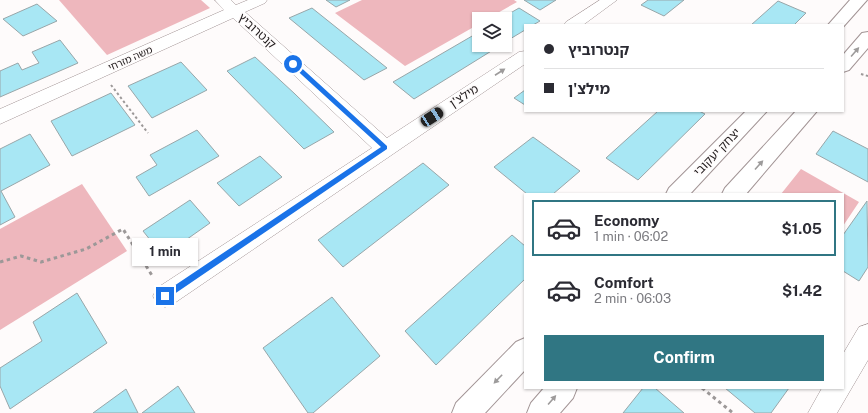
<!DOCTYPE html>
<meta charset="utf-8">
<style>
:root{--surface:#fff;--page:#f7f7f7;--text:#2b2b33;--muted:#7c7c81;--line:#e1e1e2;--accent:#307683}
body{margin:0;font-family:"Public Sans","Noto Sans Hebrew",sans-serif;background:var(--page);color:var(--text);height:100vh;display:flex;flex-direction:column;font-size:15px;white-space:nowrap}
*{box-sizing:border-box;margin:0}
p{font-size:13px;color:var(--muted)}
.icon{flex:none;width:22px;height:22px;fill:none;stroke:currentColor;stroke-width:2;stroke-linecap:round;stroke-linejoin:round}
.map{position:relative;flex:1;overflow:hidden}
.panel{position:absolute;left:524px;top:193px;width:320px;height:196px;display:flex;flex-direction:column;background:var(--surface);border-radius:0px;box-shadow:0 1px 3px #0004}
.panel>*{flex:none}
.banner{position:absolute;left:524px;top:24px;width:320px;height:88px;border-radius:0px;box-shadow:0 1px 3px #0004;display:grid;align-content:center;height:88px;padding:0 20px;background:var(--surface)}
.controls{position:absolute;left:472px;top:12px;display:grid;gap:8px}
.controls a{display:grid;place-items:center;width:40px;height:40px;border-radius:0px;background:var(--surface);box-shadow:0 1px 3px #0004;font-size:20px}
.end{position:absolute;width:18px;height:18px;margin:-9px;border:5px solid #1a73e8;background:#fff;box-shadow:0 0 0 2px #fff}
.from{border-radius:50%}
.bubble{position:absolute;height:28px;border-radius:0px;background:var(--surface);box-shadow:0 1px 3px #0004;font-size:13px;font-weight:700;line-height:28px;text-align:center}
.car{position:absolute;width:12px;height:24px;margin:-12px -6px;border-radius:5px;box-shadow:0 0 3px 1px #0007;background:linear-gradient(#222 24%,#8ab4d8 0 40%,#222 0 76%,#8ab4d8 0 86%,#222 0)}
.banner b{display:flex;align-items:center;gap:14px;height:38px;font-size:15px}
.banner b+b{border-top:1px solid var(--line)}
.banner i{width:10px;height:10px;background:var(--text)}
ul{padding:7px 0 0;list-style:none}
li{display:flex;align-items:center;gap:12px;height:56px;margin:0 8px 6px;padding:0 12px;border:2px solid transparent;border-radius:0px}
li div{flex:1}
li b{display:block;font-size:15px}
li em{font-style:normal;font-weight:700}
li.current{border-color:var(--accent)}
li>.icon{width:36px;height:36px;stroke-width:1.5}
.action{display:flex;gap:8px;margin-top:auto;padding:8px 20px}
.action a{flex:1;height:46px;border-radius:0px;background:var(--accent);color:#fff;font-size:16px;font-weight:700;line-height:46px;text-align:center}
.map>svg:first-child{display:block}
</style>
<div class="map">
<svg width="868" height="413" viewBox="0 0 868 413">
<rect width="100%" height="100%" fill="#fefbfb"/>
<g fill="#eeb7bd">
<path d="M59 0H201L210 8 107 55Z"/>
<path d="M362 0H514L517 2 487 19H479V24L405 66 335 13Z"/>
<path d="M801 169 859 202 843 226V194H781Z"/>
<path d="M82 184 127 251 0 330V229Z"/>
</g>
<g fill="#a8e7f4" stroke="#98a6a9">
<path d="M326 0H350L336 7Z"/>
<path d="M524 0H556L540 10Z"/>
<path d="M648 0H684L664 16 641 5Z"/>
<path d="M778 1 806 13 794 25H751Z"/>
<path d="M37 4 57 21 23 36 3 19Z"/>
<path d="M312 8 387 68 364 80 289 18Z"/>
<path d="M519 8 540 21 533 25H525V30L505 42V19H500Z"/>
<path d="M479 32V45H501L414 99 393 82Z"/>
<path d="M60 40 78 63 0 97V71L18 63 22 70 39 63 32 52Z"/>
<path d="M255 57 295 94 334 132 304 149 227 71Z"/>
<path d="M181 62 207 90 152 118 128 86Z"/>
<path d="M525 90V105L514 98Z"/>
<path d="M111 93 135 125 72 156 51 121Z"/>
<path d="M658 111H699L705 114 638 180 606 158Z"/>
<path d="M197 130 219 156 149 196 136 177 157 165 150 155Z"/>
<path d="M833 131 868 149V182L816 154Z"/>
<path d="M30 134 50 165 1 191 15 217 0 225V149Z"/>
<path d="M533 137 580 171 553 194H527L494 167Z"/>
<path d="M260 156 282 177 239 206 217 183Z"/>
<path d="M423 163 449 185 343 267 318 240Z"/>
<path d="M190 200 210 223 163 256 143 231Z"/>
<path d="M867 201 868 267 859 281 843 271V235Z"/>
<path d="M512 235 525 246V279L436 365 405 331Z"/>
<path d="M77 293 107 343 10 409 0 386V368L42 341 33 322Z"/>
<path d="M332 297 380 356 313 413H308L263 348Z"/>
<path d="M178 386 195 413H142Z"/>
<path d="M643 388H655L684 413H623Z"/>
<path d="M725 388H789L771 413H755Z"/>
<path d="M126 389 138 413H93Z"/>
</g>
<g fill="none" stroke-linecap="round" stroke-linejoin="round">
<defs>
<g id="minor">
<path d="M215 0H231L236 5 248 0H267L265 3 245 12 387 138 519 52 525 51V64L173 304 165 307 157 304 153 296 157 288 372 148 233 18 0 124V109L224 10Z"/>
<path d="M600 0H617L583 25H564L566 22Z"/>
<path d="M868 324V360L837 413H808L822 388H843V354L859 327Z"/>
</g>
<g id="secondary">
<path d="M850 0H867L843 27V25H828Z"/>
<path d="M868 32V48L849 70 843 72V55L862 33Z"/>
<path d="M746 111H767L690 194H666L669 188Z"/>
<path d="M796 111H817L746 194H722L725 188Z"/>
<path d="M525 338V370L485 413H452L456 403 516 342Z"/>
<path d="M544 388H577L573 398 560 413H527L531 403Z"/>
</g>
</defs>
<use href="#minor" stroke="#a19394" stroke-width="1"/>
<use href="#secondary" stroke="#a19394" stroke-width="2"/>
<g stroke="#9c9898" stroke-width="2" stroke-dasharray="2.5 2.5" stroke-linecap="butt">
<path d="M861 74 868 76"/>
<path d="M111 85 148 133"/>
</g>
<g stroke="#9c9898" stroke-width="3" stroke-dasharray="3.5 3.5" stroke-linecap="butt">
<path d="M0 262 21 256 41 262 86 249 123 229 153 277"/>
<path d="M702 388 733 413"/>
</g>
<use href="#minor" fill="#fff" fill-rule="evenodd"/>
<use href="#secondary" fill="#fff" fill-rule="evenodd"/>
</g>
<defs><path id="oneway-solid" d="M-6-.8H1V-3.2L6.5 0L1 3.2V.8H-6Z"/></defs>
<g fill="#9d9b9b">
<use href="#oneway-solid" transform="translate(855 52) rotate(-49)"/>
<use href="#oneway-solid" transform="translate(500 72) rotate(-33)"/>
<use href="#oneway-solid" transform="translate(759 165) rotate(-48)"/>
<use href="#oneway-solid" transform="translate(498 379) rotate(134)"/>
<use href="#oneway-solid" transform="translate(552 400) rotate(-49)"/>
</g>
<path fill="#1a73e8" d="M291 62H295L387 146V149L167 299H162V294L381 147 291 65Z"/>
<g text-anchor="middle" stroke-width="3" stroke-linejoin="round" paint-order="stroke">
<g font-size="10" fill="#252021" stroke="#fefbfb">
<text transform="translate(130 58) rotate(-24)" y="4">משה מזרחי</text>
</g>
<g font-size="12" fill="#252021" stroke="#fefbfb">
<text transform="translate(257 31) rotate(42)" y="4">קנטרוביץ</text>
<text transform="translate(464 96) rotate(-33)" y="4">מילצ'ן</text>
<text transform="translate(717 152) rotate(-46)" y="4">יצחק יעקובי</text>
</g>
</g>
</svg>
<div class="controls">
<a><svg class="icon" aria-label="layers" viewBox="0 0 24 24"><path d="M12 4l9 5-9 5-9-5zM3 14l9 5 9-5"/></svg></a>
</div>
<i class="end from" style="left:293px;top:64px"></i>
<i class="end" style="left:165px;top:296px"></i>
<div class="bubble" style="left:132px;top:238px;width:66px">1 min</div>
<i class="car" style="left:432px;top:117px;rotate:57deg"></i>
<div class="banner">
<b><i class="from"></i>קנטרוביץ</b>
<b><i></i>מילצ'ן</b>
</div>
<section class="panel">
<ul>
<li class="current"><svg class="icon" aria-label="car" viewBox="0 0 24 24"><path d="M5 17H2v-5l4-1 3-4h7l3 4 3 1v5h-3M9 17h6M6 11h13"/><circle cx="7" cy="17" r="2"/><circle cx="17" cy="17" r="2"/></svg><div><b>Economy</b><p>1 min · 06:02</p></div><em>$1.05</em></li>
<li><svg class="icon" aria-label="car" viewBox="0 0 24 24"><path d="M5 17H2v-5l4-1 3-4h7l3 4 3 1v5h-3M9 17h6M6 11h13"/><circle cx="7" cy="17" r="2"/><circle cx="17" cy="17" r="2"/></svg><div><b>Comfort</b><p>2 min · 06:03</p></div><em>$1.42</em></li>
</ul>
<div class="action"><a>Confirm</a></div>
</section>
</div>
